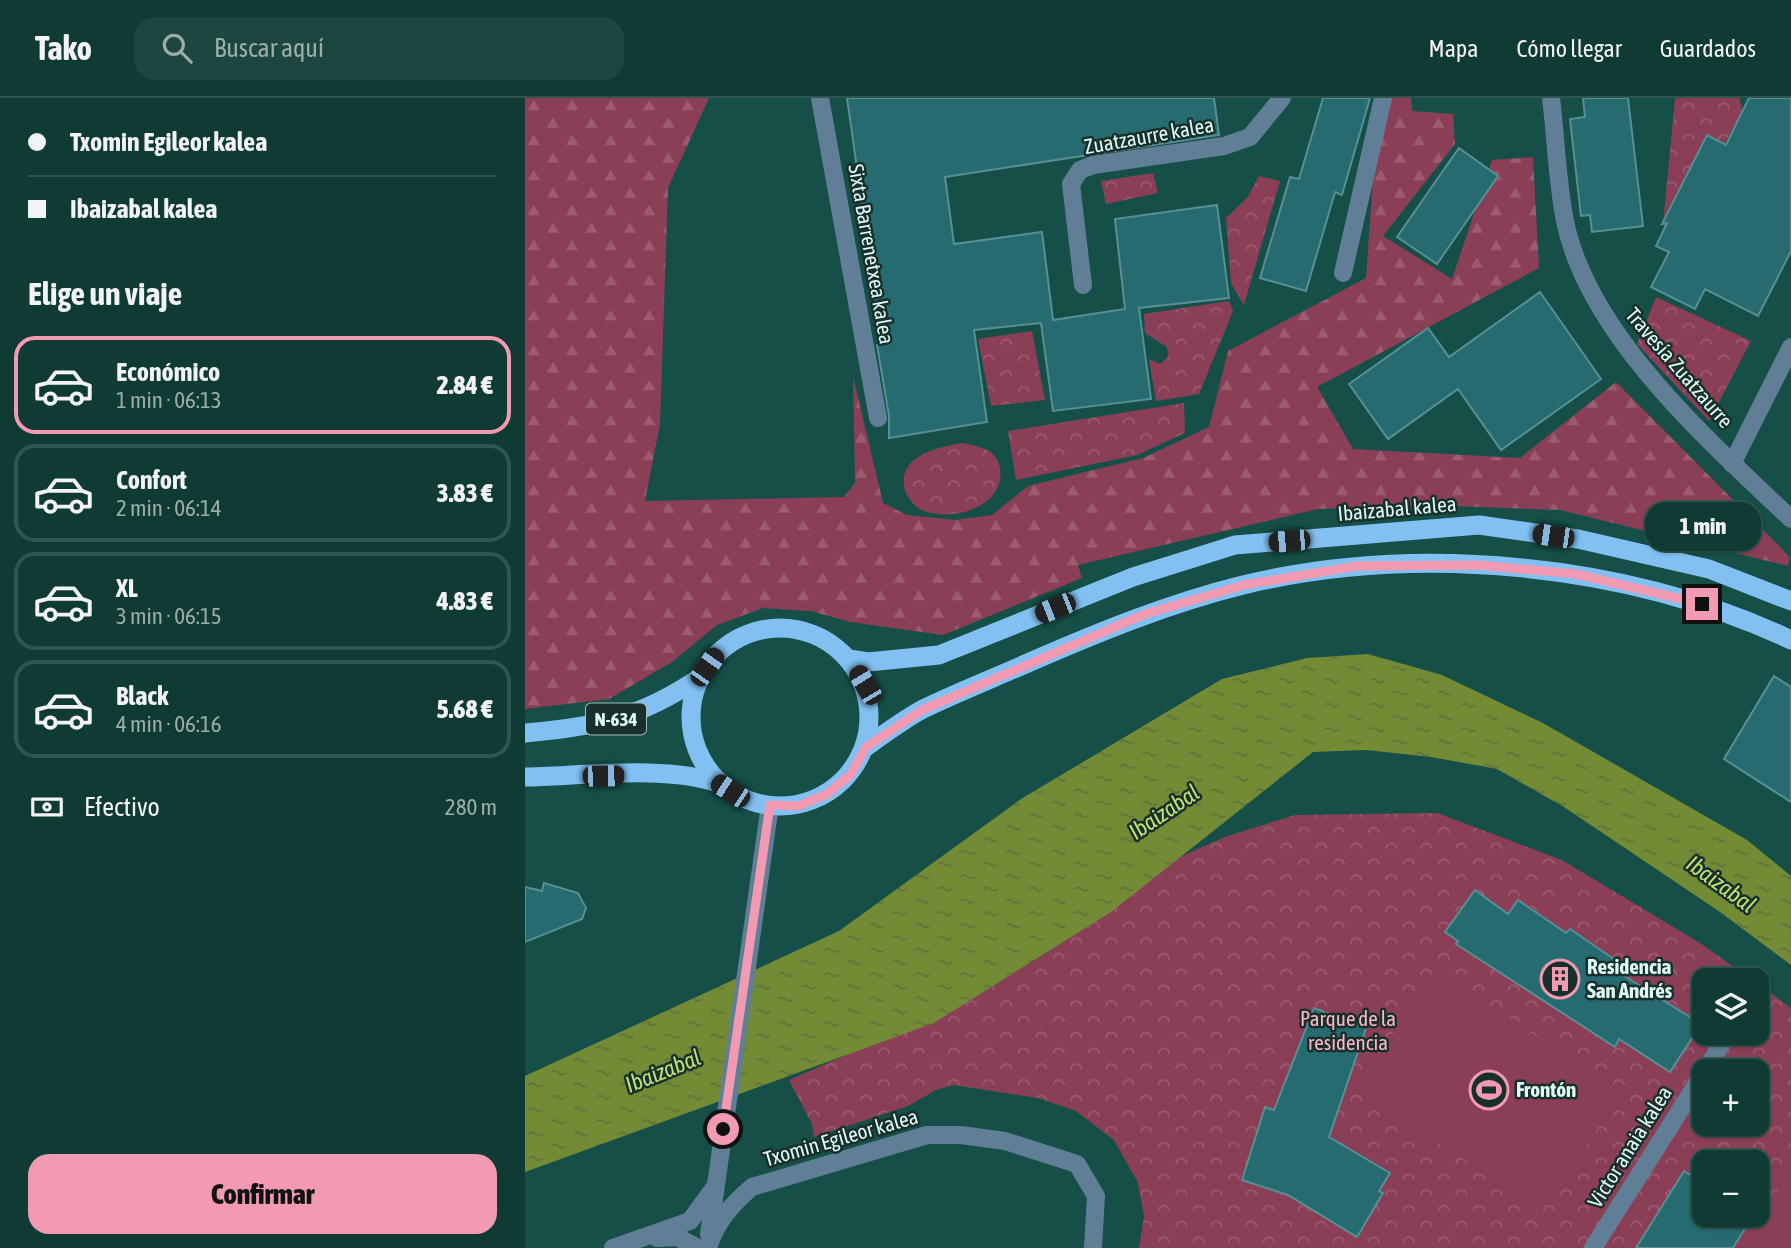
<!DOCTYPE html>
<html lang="es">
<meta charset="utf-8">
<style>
:root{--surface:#103b35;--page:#1e4641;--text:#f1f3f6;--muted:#9cadad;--line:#305550;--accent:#f19ab1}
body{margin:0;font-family:"Asap Condensed",sans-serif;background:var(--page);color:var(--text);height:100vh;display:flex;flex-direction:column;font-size:26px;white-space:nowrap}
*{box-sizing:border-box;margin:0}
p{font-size:23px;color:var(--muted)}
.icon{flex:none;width:38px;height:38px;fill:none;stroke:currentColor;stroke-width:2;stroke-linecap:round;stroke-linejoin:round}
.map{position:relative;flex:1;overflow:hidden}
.details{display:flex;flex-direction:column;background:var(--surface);width:525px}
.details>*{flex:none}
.top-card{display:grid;align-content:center;height:154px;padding:0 28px;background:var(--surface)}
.controls{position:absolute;left:1167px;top:870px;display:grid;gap:14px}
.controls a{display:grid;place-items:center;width:77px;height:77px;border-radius:14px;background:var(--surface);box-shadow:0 2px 5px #0004,0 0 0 2px var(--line);font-size:35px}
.end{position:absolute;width:32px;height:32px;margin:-16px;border:9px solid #f19ab1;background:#111;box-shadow:0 0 0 4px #111}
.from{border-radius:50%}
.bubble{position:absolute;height:49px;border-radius:21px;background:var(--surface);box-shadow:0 2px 5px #0004,0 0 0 2px var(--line);font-size:23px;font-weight:800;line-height:49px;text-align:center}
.car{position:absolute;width:21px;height:42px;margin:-21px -10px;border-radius:9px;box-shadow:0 0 5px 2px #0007;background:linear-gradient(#222 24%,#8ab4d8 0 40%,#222 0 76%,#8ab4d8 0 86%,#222 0)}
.top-card b{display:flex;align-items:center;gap:24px;height:66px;font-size:26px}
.top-card b+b{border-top:2px solid var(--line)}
.top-card i{width:18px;height:18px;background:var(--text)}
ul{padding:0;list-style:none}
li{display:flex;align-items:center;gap:21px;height:98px;margin:0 14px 10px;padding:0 14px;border:4px solid var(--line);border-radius:21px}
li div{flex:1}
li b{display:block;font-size:26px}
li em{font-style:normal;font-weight:800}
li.current{border-color:var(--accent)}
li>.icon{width:63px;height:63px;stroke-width:1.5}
h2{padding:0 28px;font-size:32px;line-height:84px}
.pay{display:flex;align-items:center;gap:18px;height:77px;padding:0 28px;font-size:26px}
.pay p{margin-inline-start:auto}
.primary-button{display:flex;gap:14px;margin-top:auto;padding:14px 28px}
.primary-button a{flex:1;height:80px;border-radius:21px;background:var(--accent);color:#111;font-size:28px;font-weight:800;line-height:80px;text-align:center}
header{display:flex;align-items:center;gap:42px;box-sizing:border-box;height:98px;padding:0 35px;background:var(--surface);border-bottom:2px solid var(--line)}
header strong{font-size:33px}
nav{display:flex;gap:38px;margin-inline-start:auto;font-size:24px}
.search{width:490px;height:63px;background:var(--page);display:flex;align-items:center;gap:18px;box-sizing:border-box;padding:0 24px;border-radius:21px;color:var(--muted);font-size:26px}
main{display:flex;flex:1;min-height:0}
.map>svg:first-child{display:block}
</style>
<header>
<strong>Tako</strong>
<div class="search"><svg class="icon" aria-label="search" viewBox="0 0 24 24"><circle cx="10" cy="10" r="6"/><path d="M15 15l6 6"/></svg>Buscar aquí</div>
<nav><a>Mapa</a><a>Cómo llegar</a><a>Guardados</a></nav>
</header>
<main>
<section class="details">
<div class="top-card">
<b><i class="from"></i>Txomin Egileor kalea</b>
<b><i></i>Ibaizabal kalea</b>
</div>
<h2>Elige un viaje</h2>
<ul>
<li class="current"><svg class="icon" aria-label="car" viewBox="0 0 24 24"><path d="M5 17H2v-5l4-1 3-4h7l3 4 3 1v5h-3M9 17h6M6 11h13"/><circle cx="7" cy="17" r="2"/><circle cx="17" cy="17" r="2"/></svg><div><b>Económico</b><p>1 min · 06:13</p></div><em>2.84 €</em></li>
<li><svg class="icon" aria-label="car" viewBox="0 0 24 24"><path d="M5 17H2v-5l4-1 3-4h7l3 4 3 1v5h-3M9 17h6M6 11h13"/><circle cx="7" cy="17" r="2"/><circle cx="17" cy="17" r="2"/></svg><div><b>Confort</b><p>2 min · 06:14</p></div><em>3.83 €</em></li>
<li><svg class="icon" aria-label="car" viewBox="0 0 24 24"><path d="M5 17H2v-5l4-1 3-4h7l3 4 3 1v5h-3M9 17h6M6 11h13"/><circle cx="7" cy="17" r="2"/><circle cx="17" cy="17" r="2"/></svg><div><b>XL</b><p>3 min · 06:15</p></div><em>4.83 €</em></li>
<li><svg class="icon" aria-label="car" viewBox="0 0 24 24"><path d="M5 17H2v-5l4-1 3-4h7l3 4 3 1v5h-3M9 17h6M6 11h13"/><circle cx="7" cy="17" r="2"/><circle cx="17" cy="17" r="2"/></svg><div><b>Black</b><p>4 min · 06:16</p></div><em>5.68 €</em></li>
</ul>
<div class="pay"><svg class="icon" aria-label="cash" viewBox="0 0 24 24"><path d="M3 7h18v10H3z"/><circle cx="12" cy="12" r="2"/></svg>Efectivo<p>280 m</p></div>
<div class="primary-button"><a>Confirmar</a></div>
</section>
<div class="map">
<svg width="1266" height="1150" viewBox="0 0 1266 1150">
<defs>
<pattern id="forest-firs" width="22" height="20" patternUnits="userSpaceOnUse" patternTransform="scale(1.75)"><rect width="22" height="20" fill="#8b3f56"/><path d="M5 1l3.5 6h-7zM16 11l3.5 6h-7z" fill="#9b5c6f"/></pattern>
<pattern id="park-crowns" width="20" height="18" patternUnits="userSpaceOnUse" patternTransform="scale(1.75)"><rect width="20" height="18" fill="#8b3f56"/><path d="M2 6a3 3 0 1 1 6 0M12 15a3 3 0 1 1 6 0" fill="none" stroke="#9b5c6f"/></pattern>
<pattern id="water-ripples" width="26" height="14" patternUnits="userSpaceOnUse" patternTransform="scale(1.75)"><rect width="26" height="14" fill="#748b35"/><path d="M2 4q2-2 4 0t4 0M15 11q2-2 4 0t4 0" fill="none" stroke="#60713d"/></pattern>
</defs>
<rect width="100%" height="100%" fill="#154f47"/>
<path fill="url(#forest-firs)" d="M0 0H184L143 90 135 326 120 403 319 399 330 385 328 278 358 405 382 417 430 422 467 417 503 388 618 360 684 329 703 253 841 180 848 79 865 0H886L887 13 928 16 930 46 858 138 927 181 967 62 1008 59 1014 170 792 289 828 351 995 360 1091 284 1265 459 1263 468 1035 412 903 407 793 411 553 467 557 480 418 537 325 524 286 513 238 510 192 527 147 564 84 601 0 611Z"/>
<g fill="url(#park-crowns)" fill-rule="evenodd">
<path d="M1150 0H1214L1218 13 1150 132 1138 127Z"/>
<path d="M628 75 633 95 581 106 576 83Z"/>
<path d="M734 78 755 83 719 207 706 185 701 120 722 100Z"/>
<path d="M1131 199 1226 243 1184 323 1112 246Z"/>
<path d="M704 203 708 213 674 296 631 303 624 261 635 266 643 259 642 249 620 235 619 216Z"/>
<path d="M507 233 520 302 466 308 453 241Z"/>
<path d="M659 305 660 335 612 357 491 382 483 333Z"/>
<path d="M438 345C446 347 457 349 464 353 470 357 474 364 475 370 481 409 427 425 396 412 389 408 382 399 380 392 371 358 413 349 438 345Z"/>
<path d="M912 715 1037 762 1175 845 1227 882H1180V934H1232V885L1266 910V1150H614L619 1118 613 1085 589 1042 551 1013 513 1000 428 987 411 992 383 1008 289 1039 287 1026 264 982 442 904 538 844 655 759 700 739 770 717ZM1180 973H1232V1026H1180ZM1180 1064H1232V1116H1180Z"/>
</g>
<g fill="#8b3f56">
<path d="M909 873 1097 993 1018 1112 831 992Z"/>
<path d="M1266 1072V1150H1216Z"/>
</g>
<path fill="url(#water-ripples)" d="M843 556 917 577 1018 625 1222 742 1266 778V867L1195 814 1039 709 972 671 906 659 841 652 788 654 586 814 409 925 0 1074V978L314 833 496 701 697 581 782 560Z"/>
<g fill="#256b70" stroke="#579094" stroke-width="2">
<path d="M322 0H689L694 37 420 79 429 146 517 134 528 222 600 211 590 121 692 107 704 200 614 210 626 301 528 313 516 225 449 232 462 324 364 340V318L352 247 357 246Z"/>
<path d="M798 0H845L817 97 810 94 781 193 735 180 765 79 774 81Z"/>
<path d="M1058 0H1103L1118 128 1067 134 1065 117 1056 118 1045 21 1060 19Z"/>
<path d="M1224 0H1266V153L1233 218 1180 191 1170 211 1126 189 1144 154 1131 148 1142 125 1137 126 1182 37 1201 47Z"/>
<path d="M934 50 973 78 912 166 872 139Z"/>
<path d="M1015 194 1076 281 976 352 933 291 863 341 824 286 903 230 924 259Z"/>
<path d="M1249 578 1266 589V704L1199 661Z"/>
<path d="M19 785 53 795 61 810 57 821 0 844V789L17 793Z"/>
<path d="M950 792 983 816 993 802 1041 835 1045 831 1090 862 1085 869 1176 926 1145 974 1094 941 1090 949 931 846 933 843 920 834Z"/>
<path d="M789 910 841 930 804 1039 865 1075 854 1093 858 1095 832 1139 763 1097 717 1082 740 1009 749 1012Z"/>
<path d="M1159 1073 1180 1086V1116H1229L1208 1150H1111Z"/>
</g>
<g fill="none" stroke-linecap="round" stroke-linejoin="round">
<g stroke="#607f97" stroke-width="18">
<path d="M295 0 353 320"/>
<path d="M1026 0C1031 40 1032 83 1040 123 1063 237 1184 343 1266 421"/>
<path d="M818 175 858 0"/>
<path d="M558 187 546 86 555 72 568 67 699 48 725 39 757 0"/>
<path d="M1207 366 1266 249"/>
<path d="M1180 973 1204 934"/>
<path d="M184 1136 245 707"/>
<path d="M132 1140 152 1139 173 1150"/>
<path d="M88 1150 165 1123 189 1090"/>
<path d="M183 1150C191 1124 207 1106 227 1089L402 1037H436L480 1043 552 1066 571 1098 568 1150"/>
<path d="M1068 1150 1180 973"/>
</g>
<g stroke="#82c0f1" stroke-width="19">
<circle cx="255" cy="619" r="89"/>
<path d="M324 561 343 564 414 557 608 479 710 447 954 427 1053 441 1184 471 1266 503"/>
<path d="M0 635C70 629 115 620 174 580"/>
<path d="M341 649C359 636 378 622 398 611 433 594 469 580 505 564 574 534 645 505 718 487 893 445 1103 465 1266 542"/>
<path d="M0 679C55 678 143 667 193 685"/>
</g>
</g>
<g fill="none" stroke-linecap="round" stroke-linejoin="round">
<path stroke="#f19ab1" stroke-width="9" d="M198 1031 245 707 273 708 302 696 326 676 341 649 397 612 620 516 719 487 832 468 953 467 1051 476 1177 506"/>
</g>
<defs>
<symbol id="building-ring" viewBox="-11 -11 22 22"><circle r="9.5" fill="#192f2c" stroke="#f19ab1" stroke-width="1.5"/><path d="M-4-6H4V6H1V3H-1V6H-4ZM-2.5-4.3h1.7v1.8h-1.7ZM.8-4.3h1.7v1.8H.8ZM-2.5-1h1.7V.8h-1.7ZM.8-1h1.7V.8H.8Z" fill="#f19ab1"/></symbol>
<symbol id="stadium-ring" viewBox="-11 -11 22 22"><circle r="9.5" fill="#192f2c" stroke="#f19ab1" stroke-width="1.5"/><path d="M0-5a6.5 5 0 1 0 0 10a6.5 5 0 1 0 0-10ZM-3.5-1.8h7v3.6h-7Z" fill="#f19ab1"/></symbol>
</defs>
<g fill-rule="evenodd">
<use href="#building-ring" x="1013" y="859" width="44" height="44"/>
<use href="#stadium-ring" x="942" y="970" width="44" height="44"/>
</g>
<g text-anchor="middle" stroke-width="5" stroke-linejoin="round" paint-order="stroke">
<rect fill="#192f2c" stroke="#a4beb9" stroke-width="2" x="61" y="605.5" width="60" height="31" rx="5"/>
<g font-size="19" font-weight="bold" fill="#dffbf6">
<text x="91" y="628">N-634</text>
</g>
<g font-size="21" fill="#dffbf6" stroke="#192f2c">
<text transform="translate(624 38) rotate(-10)" y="7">Zuatzaurre kalea</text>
<text transform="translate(346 156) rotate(80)" y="7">Sixta Barrenetxea kalea</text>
<text transform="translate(1154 270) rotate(49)" y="7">Travesía Zuatzaurre</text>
<text transform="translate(872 411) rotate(-5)" y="7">Ibaizabal kalea</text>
<text transform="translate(316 1040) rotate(-16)" y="7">Txomin Egileor kalea</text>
<text transform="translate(1105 1049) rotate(-58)" y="7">Victor anaia kalea</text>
</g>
<g font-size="21" font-weight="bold" fill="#dffbf6" stroke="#192f2c" text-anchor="start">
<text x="1062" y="876">Residencia<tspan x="1062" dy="24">San Andrés</tspan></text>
<text x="991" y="999">Frontón</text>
</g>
<g font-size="21" fill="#ffb6c8" stroke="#192f2c">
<text x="823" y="928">Parque de la<tspan x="823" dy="24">residencia</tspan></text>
</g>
<g font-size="23" font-style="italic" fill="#c1e170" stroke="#192f2c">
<text transform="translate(639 714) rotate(-34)" y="8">Ibaizabal</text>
<text transform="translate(1196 786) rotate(36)" y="8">Ibaizabal</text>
<text transform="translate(138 973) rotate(-22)" y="8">Ibaizabal</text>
</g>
</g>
</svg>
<div class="controls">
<a><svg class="icon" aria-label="layers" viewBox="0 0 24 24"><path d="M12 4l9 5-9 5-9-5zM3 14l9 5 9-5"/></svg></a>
<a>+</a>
<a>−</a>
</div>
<i class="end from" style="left:198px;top:1031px"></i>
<i class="end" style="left:1177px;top:506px"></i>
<div class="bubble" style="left:1120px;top:404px;width:116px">1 min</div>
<i class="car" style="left:1028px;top:438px;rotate:278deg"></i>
<i class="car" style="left:764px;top:443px;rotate:265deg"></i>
<i class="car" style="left:530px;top:510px;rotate:248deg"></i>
<i class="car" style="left:182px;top:569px;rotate:35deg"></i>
<i class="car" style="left:340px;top:587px;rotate:329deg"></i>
<i class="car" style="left:78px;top:678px;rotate:89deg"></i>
<i class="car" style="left:205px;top:693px;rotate:303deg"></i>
</div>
</main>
